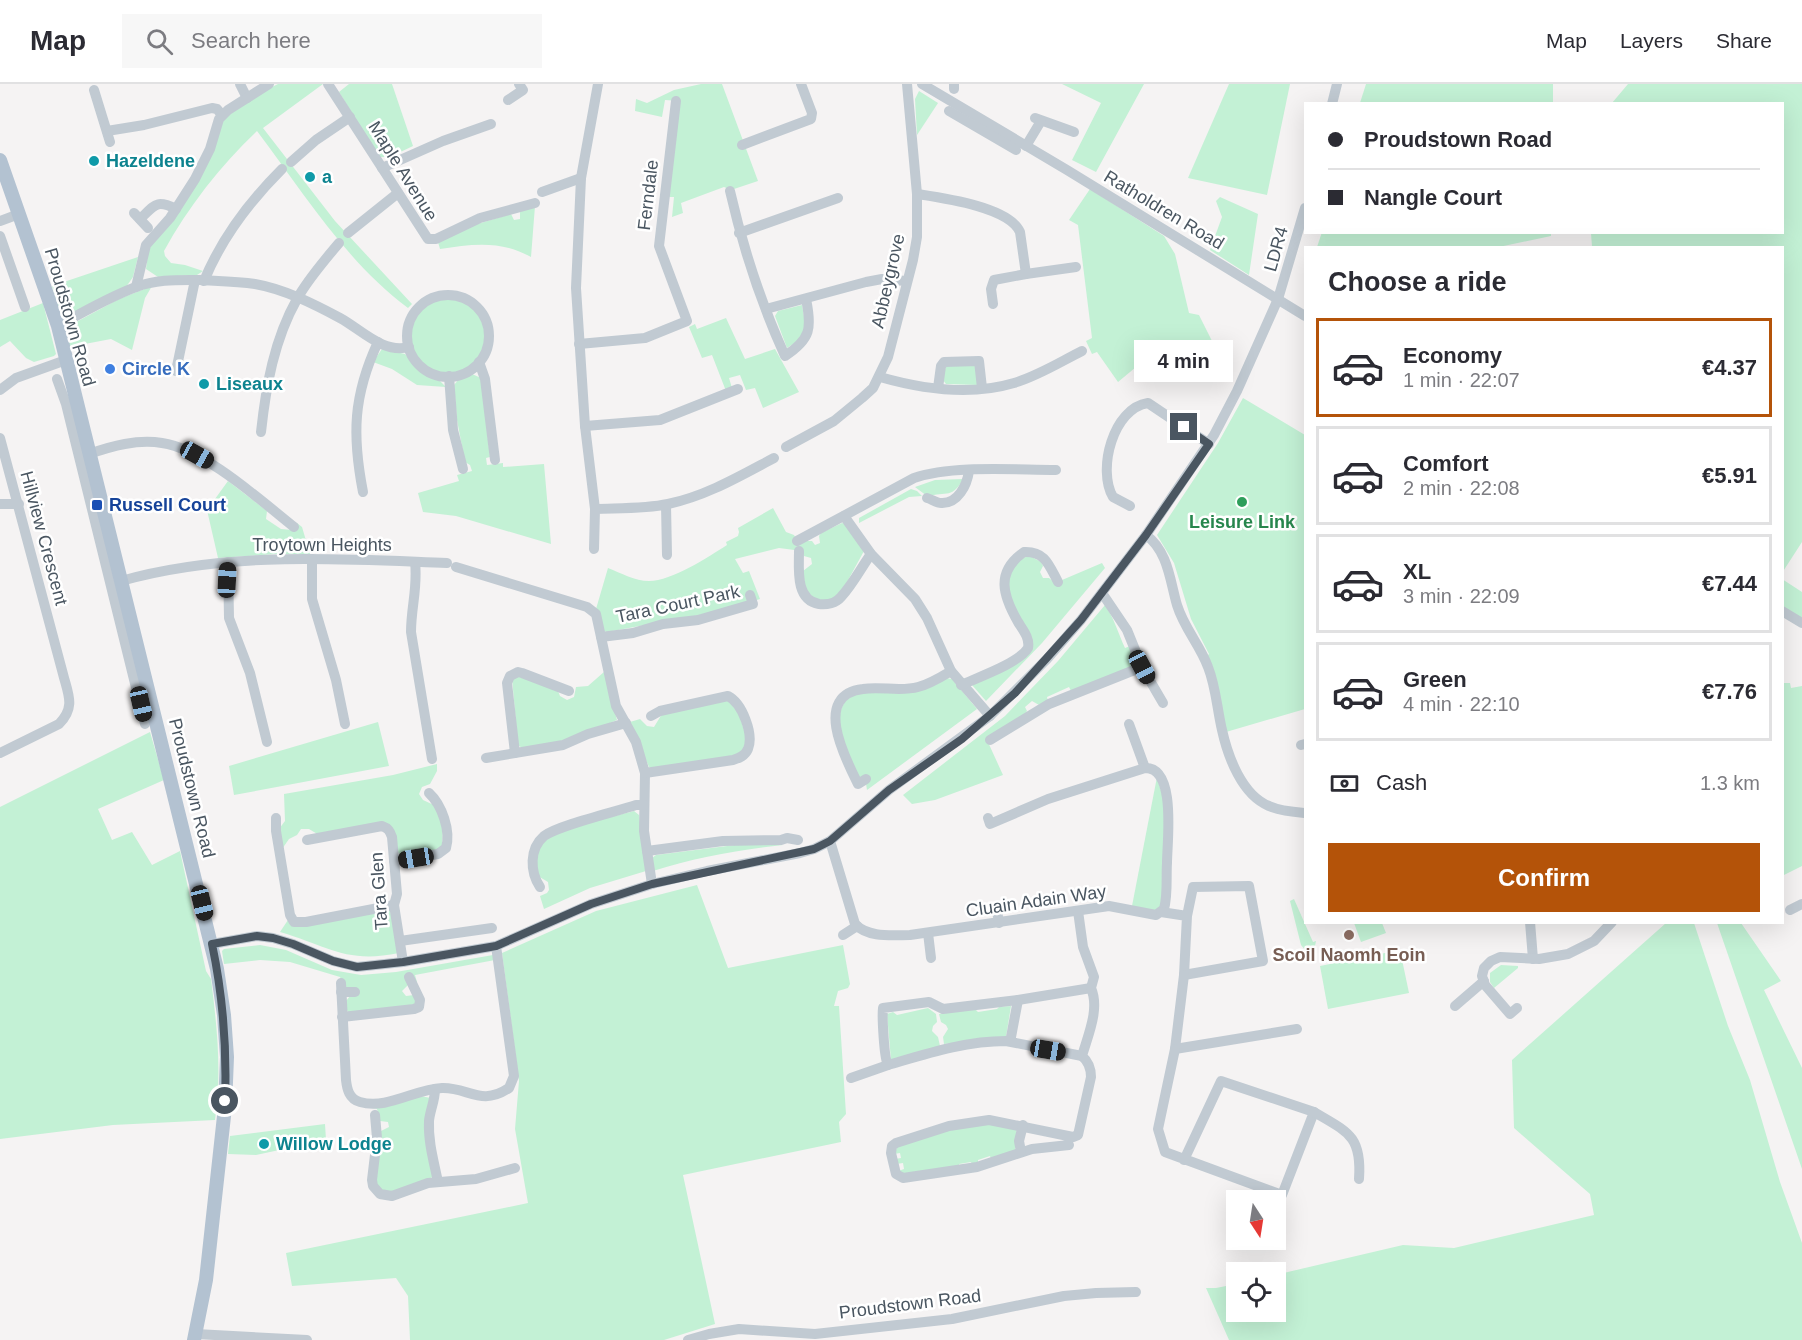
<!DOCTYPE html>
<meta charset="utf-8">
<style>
:root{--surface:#fff;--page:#f7f7f7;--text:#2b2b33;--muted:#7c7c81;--line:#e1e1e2;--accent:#b45309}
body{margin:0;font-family:Helvetica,sans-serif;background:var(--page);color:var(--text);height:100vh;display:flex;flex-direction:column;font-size:22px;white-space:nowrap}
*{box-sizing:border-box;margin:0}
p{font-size:20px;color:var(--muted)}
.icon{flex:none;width:33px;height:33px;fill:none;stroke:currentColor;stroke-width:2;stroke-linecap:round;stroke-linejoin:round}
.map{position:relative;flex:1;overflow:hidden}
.drawer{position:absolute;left:1304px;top:162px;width:480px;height:678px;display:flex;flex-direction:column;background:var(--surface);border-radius:0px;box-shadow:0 6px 24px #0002}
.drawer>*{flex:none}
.top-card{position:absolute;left:1304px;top:18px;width:480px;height:132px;border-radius:0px;box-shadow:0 6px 24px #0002;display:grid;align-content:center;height:132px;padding:0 24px;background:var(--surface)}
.needle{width:39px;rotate:168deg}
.controls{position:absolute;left:1226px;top:1106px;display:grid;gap:12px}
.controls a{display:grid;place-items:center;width:60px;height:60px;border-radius:0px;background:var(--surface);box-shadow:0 6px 24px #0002;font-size:30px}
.end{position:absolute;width:27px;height:27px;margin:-14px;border:8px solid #4a5661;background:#fff;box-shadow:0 0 0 3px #fff}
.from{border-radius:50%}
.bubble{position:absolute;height:42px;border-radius:0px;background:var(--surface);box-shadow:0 6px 24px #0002;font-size:20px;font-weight:700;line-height:42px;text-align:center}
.car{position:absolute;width:18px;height:36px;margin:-18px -9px;border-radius:8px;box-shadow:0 0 4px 2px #0007;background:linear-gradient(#222 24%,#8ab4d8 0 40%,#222 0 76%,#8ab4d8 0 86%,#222 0)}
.top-card b{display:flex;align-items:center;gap:21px;height:57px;font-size:22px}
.top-card b+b{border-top:2px solid var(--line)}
.top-card i{width:15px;height:15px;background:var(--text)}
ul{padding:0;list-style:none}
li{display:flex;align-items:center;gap:18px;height:99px;margin:0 12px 9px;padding:0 12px;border:3px solid var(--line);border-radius:0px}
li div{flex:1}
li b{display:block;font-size:22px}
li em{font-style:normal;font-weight:700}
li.active{border-color:var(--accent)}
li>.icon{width:54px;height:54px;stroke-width:1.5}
h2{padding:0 24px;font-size:27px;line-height:72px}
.pay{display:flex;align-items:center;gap:15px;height:66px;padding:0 24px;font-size:22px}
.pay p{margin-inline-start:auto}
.action{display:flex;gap:12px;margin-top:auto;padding:12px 24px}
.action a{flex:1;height:69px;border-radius:0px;background:var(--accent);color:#fff;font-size:24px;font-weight:700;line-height:69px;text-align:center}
header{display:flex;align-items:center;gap:36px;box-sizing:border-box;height:84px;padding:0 30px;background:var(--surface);border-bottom:2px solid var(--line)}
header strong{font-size:28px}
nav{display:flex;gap:33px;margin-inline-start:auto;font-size:21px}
.search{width:420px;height:54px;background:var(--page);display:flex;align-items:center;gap:15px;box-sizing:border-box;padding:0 21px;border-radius:0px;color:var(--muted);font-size:22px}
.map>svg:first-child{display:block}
</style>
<header>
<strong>Map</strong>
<div class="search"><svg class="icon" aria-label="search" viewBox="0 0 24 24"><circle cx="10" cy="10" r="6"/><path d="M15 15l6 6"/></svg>Search here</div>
<nav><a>Map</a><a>Layers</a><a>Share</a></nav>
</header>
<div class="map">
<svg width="1802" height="1256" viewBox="0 0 1802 1256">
<rect width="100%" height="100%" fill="#f5f3f3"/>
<g fill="#c3f1d5">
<path d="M278 0H323L263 44 335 137 412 220 408 224C346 178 303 108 257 47 221 81 188 123 164 167L165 172 171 179 185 181 203 187 197 191 158 193 146 185 149 161 157 153 226 32 258 10Z"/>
<path d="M349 0H392L413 62 390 73H379L339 8Z"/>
<path d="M701 0H722L758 97 731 106 724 103 681 119 683 129 672 133 674 113H667L679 17 665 16 662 33 635 27 636 15 647 19 674 6Z"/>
<path d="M1062 0H1144L1096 88 1072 76 1101 19Z"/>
<path d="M1229 0H1290L1267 111 1188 94Z"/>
<path d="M1366 0H1553V19H1360Z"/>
<path d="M1628 0H1802V458L1782 489V164L1592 163 1591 149 1782 148V20L1612 19Z"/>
<path d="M919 7 938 19 917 51 915 15Z"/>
<path d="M1090 105 1164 152 1175 170 1189 229 1199 231 1216 265 1168 279 1136 283 1118 298 1097 268 1092 270 1086 257 1092 254 1078 141 1069 136Z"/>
<path d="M1220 113 1258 130 1249 191 1210 166 1222 133 1216 117Z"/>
<path d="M535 122 531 173C501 156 472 160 440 165L438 158 464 144 511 130 514 136 520 135V127Z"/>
<path d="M1322 148H1551V152L1494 164 1317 163Z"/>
<path d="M138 173 133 193 126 203 66 232 61 230 52 202Z"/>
<path d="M152 202 145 214 132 266 111 255 69 263 65 244 119 215Z"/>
<circle cx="448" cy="252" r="37"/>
<path d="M43 219 56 270 54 272 34 278 26 274 10 257 0 263V236Z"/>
<path d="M802 221 805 238 802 254 787 264 775 232 778 227Z"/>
<path d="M726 234 745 275 775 265 799 308 763 324 755 304 746 306 740 291 729 294 732 304 726 307 712 271 702 274 689 243 695 240 697 245Z"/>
<path d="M382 265 405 270 418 285 437 294 446 303 417 301 392 285 373 278Z"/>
<path d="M976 280 978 301 946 300 943 296 946 281Z"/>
<path d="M472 290 481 294 490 373 486 374 487 381 503 379V383L544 380 551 460 456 432 423 428 418 409 459 397 457 391 472 387 470 381 465 378 457 336 454 301 459 295Z"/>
<path d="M1243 314 1305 351V625L1226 648 1207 572 1209 570 1191 535 1174 479 1157 451 1218 359Z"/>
<path d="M963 395C953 414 947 408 927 412L915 403 935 396Z"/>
<path d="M228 397 267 427 266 435 281 445 292 446 297 439 302 443 310 470H277L218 474 207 426Z"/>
<path d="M911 405 917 407 922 412 909 413 859 439V434Z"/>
<path d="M773 424 786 448 794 451 799 460 806 457H812L815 461 820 459 819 452 821 449 842 439 846 440 864 467 841 509 830 517 815 516 805 504 803 487 812 480 811 474 804 472 802 467 779 464 735 475 743 489 749 487 760 515 722 527 607 548 604 547 596 525 608 484C621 489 635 497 649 497 672 497 708 473 727 461L726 458 738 452 739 448 738 444Z"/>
<path d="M1030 472 1041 478 1043 482 1040 488 1043 494H1049L1055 499 1102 479 1105 484 1042 559 986 617 972 601 1032 563C1022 541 996 504 1015 482 1020 476 1023 473 1030 472Z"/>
<path d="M1782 495 1802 508V535L1782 524Z"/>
<path d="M1105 521C1114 534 1118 549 1125 564L1130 562 1135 577 1134 582 1071 607 1069 603 1047 613 1048 617 1039 621 1032 617 1025 623 1027 627 1025 630 987 656 1003 691 935 716 912 720 903 711 1005 632 1058 577Z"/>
<path d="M604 588 617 636 571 655 522 664 518 661 512 594 518 591 558 607 560 612 567 616 574 613 576 603 588 602Z"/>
<path d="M946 594 952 595 977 625 867 706 865 693H858C848 668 825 630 853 610Z"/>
<path d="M1782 599H1790L1791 604 1802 602V782L1782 792Z"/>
<path d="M727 616 738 626 746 653 745 663 738 671 652 684 649 683 630 638 640 635 647 642 654 643 662 630Z"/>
<path d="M378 638 389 682 234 711 229 682Z"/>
<path d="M150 648 164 696 98 725 112 756 132 748 152 781 180 767 206 887 211 895C217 942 222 988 215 1036L113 1041 0 1055V723Z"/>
<path d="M437 680V687L430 700 422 703 419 710 423 716 436 722 443 744 442 765 402 773 397 767 392 744 319 751 309 745H301L297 751 289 755 282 765 279 745 285 737 284 710 393 691Z"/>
<path d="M1157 693 1167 727 1162 822 1156 827 1132 822Z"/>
<path d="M634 727 639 731 646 787 590 804 544 825 540 812 547 809 549 806 548 798 538 792C537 785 535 775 536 768 541 746 614 733 634 727Z"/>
<path d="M735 761H783C739 766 694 774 653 787L652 774 656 771Z"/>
<path d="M697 801 728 884 843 861 850 900 848 904 838 907 834 922H839L846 1030 839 1038 841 1058 683 1091 715 1240 664 1256H410L408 1212 396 1194 292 1202 286 1169 528 1119 515 1045 519 997 502 869 596 827Z"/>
<path d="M1294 815 1313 858 1316 857 1314 867H1306L1301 861 1290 817Z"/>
<path d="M390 826 399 869C346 880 328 862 280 848L288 836Z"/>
<path d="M1354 839H1382L1386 849 1361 858Z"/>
<path d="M1666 839H1694L1728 942 1750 996 1780 1098 1802 1159V1256H1229L1206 1204H1216L1236 1200V1227H1275V1191L1403 1161 1454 1164 1594 1131 1590 1110 1514 1044 1512 976Z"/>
<path d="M1717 839H1741L1781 897 1764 906 1802 984V1085Z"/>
<path d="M260 861 286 866 332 886 361 891 396 888 493 871 495 876 415 891 417 898 408 901 402 907 406 912 414 911 417 920 349 929 346 925V917L350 912 340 893 290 878 260 876 224 880 222 867 224 865Z"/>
<path d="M1400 866 1409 909 1328 925 1320 882Z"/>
<path d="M1501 881 1518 882V884L1494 904 1490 898V889Z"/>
<path d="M1011 922 1006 953 944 960 943 953 948 945 946 941 941 938 939 930 975 925 978 928 997 925 999 923Z"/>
<path d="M928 924 936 930 937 938 933 942 932 947 938 953 940 962 891 976 887 930 893 928 897 931Z"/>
<path d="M420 1012 431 1014 433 1093 390 1109 379 1106 376 1101 381 1047 389 1043 388 1038 380 1037 377 1025 368 1023Z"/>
<path d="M992 1039 1017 1043 1015 1067 991 1075 990 1072 978 1076V1079L972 1081 971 1078 959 1080V1082L904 1091 898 1087 904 1085 903 1079 896 1080 895 1075 901 1074 900 1069 894 1070 898 1062 956 1043Z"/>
<path d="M325 1040 326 1056 256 1071 228 1070 230 1052Z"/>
</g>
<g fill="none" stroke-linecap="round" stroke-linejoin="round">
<g stroke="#c1cad2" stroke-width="10">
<path d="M240 0 247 14"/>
<path d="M328 0 428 155H436L480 134 535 119"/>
<path d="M922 0 1067 86 1305 232"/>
<path d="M954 5V0"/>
<path d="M94 6 110 58"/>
<path d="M508 16 523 6 519 0"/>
<path d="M1332 20 1337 0"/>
<path d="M949 27 1016 66"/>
<path d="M1035 34 1074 48"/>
<path d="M107 47 144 41 212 24 217 25 222 31"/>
<path d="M742 61 811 35 812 29 801 0"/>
<path d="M1026 62 1041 37"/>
<path d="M291 78 316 56 350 33"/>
<path d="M382 84 443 57 491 40"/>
<path d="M730 107C743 164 761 219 785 272 811 255 812 244 806 215"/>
<path d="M542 108 581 94"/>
<path d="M917 110C943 114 1009 123 1020 148L1026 190"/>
<path d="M134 129 148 144"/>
<path d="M140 135C155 121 156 115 176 125"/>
<path d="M0 137 19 130"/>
<path d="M348 149 398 109"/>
<path d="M739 149 838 114"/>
<path d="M0 152 25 223"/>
<path d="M204 197C222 153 249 118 282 85"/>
<path d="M136 203 146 161 170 134 195 95 210 65 219 35 228 26 269 0"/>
<circle cx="448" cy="252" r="41"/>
<path d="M993 220 991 205 994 196 1026 190 1076 183"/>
<path d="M766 225 866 198 882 195 906 197"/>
<path d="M58 242C83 228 109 213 136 203 157 195 178 196 200 196 218 197 237 197 255 200 284 205 314 220 340 234 362 246 383 270 409 263"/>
<path d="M579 260 645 254 687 237 659 162 676 17"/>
<path d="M479 278 485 295 495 376"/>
<path d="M176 287 195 196"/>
<path d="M449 292 453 346 463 385"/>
<path d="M880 293C922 305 971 312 1014 299 1038 292 1060 278 1082 267"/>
<path d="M57 295 66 320 145 640"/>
<path d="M938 304 941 282 944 278 979 277 982 304"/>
<path d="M0 306 16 294 66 276"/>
<path d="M585 342 660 336 738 305"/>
<path d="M261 348C266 302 274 256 297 215 308 195 324 177 339 159"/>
<path d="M0 354 63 590C68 610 76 623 59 640L0 669"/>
<path d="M786 363 834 337 862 314 873 304 888 273 913 176 917 153V110L907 0"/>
<path d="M89 370C112 362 137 355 162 359 204 365 260 416 294 443"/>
<path d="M363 408C352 351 353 312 378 258"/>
<path d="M927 414C931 415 937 419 941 419 958 420 967 401 969 387"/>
<path d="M0 420H19"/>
<path d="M666 421 667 471"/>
<path d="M1130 422 1113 413C1097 386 1113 324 1148 319L1209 360"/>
<path d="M595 425C619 424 645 425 668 420 706 412 740 392 774 374"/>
<path d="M844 432 871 470 915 515 927 534 951 587 990 632"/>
<path d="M1146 451C1168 467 1170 497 1177 521 1184 544 1200 561 1208 583 1216 603 1217 625 1222 646 1228 673 1242 711 1269 722 1280 727 1293 728 1305 729"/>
<path d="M797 457 914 394C953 381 1014 386 1056 386"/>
<path d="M594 465 595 425 585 342 576 204 581 94 598 0"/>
<path d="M799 467C799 485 795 516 819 520 827 521 836 519 841 513 853 500 861 484 871 470"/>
<path d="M312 475V515L336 596 345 640"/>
<path d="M228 478 229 534 250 589 267 658"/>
<path d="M415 478C418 503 411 523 411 548L432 675"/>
<path d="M456 483 587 523 596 530 616 622 636 658 645 689 644 747 652 800"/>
<path d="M121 497C227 467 338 475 447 479"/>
<path d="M1102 509 1127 546 1142 583 1163 619"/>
<path d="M1782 527 1802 539"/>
<path d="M601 553 633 549 663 540 698 536 753 520 750 511"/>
<path d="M961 601C979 593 1019 579 1028 564 1030 554 1023 546 1018 538 1003 512 995 488 1024 468 1045 467 1049 481 1058 498"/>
<path d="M1129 640 1145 684"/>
<path d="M990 656 1049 620 1142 583"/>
<path d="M1301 661 1305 660"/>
<path d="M515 669 507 599 510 592 518 588 522 589 569 607"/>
<path d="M486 674 563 661 588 650 626 639"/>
<path d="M645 689 733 676C739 674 745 672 748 665 754 650 742 619 728 612L660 627 651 632"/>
<path d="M866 695 858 700C845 674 812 611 863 605 881 602 900 608 918 603 930 600 941 593 951 587"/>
<path d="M276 734V747L290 831 294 838H306L394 821"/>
<path d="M307 756 382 742C388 744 390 747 392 753L397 810 394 821 403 878"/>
<path d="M830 757 855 840C868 854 892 851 910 851L1109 822 1156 831 1164 825C1168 811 1166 793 1167 779 1167 758 1177 683 1145 684L1048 715 990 740 988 734"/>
<path d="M647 767 723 757 781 756 787 754 798 756"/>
<path d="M394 777 438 770 446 764C451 747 442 721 429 709"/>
<path d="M540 803C530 788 529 765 544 752 559 741 615 728 636 721H644"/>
<path d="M1790 826 1802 820"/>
<path d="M997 827 999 839"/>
<path d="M1161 828 1187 832 1193 803 1249 802 1263 877 1184 891 1187 832"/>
<path d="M1530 838 1533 875"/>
<path d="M928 849 931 874"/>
<path d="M843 851 857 842"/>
<path d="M400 857 492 844"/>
<path d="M212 860 257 852 273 854 293 860 333 877 357 883 403 878 496 862 591 820 652 800 707 787 800 769 814 765 830 757 889 706 990 632 1047 575 1081 536 1146 451 1214 351 1237 307 1278 215 1305 124"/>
<path d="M1184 891 1175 965 1297 945"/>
<path d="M341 899 346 996C347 1005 349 1015 360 1018 387 1026 415 1005 442 1004 468 1003 481 1023 509 1004L514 992 496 862"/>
<path d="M341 908H355"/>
<path d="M1018 916 1091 904"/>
<path d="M1455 922 1484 897"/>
<path d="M1517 924 1510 930 1485 901 1482 892 1484 884 1491 877 1500 873 1539 875 1568 870 1594 857 1612 838"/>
<path d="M342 933 414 925 419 923 420 916 409 893"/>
<path d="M1011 953 1018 916 943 925 929 918 883 924C882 932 884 975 888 981 926 970 965 957 1006 957L1082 972"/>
<path d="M1175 965 1158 1045 1165 1068 1282 1111 1314 1028 1221 997 1184 1076"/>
<path d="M851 994 888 981"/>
<path d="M435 1005C435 1017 430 1026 429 1037 428 1058 434 1078 438 1098"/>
<path d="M1314 1028C1348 1048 1362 1052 1359 1095"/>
<path d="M375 1031 377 1054 372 1096 373 1102 380 1110 392 1112 428 1099 476 1095 515 1084"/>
<path d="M1069 1061 1032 1065 977 1083 903 1094 896 1090 891 1069 892 1062 896 1059 949 1042 989 1036 1073 1053 1078 1051 1091 993C1091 985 1089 978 1082 972 1088 951 1100 925 1091 904L1094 893 1083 863 1078 827"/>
<path d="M1021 1068 1019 1057 1023 1041"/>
<path d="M196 1250 307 1256"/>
<path d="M688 1256 709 1250 739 1245 815 1250 952 1235 1064 1212 1096 1209 1136 1208"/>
</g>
<path stroke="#b3c2d1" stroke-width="14" d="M0 76 58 242 217 885 224 931 227 973 225 1023 206 1196 194 1256"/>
</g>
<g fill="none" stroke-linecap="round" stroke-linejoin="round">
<path stroke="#4a5661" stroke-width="8" d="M225 1017C227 963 223 912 212 860L257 852 273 854 293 860 333 877 357 883 403 878 496 862 591 820 652 800 814 765 830 757 889 706 962 655 1015 609 1081 536 1146 451 1209 360 1184 343"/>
</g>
<g fill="#0f9aa8" stroke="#fff" stroke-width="2">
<circle cx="94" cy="77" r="6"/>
<circle cx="310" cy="93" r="6"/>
<circle cx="204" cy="300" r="6"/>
<circle cx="264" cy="1060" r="6"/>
</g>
<circle fill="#3f7fe0" stroke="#fff" stroke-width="2" cx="110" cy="285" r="6"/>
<circle fill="#2e9e5b" stroke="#fff" stroke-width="2" cx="1242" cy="418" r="6"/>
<rect fill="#1a4fb4" stroke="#fff" stroke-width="2" x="91" y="415" width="12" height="12" rx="3"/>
<circle fill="#8d6e63" stroke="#fff" stroke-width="2" cx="1349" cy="851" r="6"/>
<g text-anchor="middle" stroke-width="5" stroke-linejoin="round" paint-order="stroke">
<g font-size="18" font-weight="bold" fill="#0d838f" stroke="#fff" text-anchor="start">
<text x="106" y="83">Hazeldene</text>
<text x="322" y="99">a</text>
<text x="216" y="306">Liseaux</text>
<text x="276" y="1066">Willow Lodge</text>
</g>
<g font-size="18" fill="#4a5661" stroke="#fff">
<text transform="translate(403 87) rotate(58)" y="6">Maple Avenue</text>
<text transform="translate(648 111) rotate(-83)" y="6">Ferndale</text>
<text transform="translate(1164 126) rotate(31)" y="6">Ratholdren Road</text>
<text transform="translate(1276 165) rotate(-74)" y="6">LDR4</text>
<text transform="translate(888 197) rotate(-77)" y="6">Abbeygrove</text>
<text transform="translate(70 233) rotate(74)" y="6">Proudstown Road</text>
<text transform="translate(44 454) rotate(75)" y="6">Hillview Crescent</text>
<text x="322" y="467">Troytown Heights</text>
<text transform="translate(678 520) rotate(-12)" y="6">Tara Court Park</text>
<text transform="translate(192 704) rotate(76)" y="6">Proudstown Road</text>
<text transform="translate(379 807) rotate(-94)" y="6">Tara Glen</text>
<text transform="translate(1036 817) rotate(-8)" y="6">Cluain Adain Way</text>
<text transform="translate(910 1220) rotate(-7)" y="6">Proudstown Road</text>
</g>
<g font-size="18" font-weight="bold" fill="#366cbe" stroke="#fff" text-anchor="start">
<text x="122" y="291">Circle K</text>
</g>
<g font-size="18" font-weight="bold" fill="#164399" stroke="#fff" text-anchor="start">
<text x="109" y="427">Russell Court</text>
</g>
<g font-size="18" font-weight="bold" fill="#27864d" stroke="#fff">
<text x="1242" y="444">Leisure Link</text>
</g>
<g font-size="18" font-weight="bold" fill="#785e54" stroke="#fff">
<text x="1349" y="877">Scoil Naomh Eoin</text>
</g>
</g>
</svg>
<div class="controls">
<a><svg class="needle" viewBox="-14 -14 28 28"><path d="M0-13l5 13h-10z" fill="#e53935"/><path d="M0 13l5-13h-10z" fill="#7c7c81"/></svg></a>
<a><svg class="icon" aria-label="locate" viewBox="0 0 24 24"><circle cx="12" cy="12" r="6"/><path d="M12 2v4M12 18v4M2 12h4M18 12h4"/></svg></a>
</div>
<i class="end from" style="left:225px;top:1017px"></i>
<i class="end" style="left:1184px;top:343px"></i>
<div class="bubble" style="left:1134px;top:256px;width:99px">4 min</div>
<i class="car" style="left:197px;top:371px;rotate:119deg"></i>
<i class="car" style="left:227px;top:496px;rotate:3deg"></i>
<i class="car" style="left:1142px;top:583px;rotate:152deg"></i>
<i class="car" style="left:141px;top:620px;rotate:167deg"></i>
<i class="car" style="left:416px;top:774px;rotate:261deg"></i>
<i class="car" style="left:202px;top:819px;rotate:166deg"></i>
<i class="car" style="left:1048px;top:966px;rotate:100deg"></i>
<div class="top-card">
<b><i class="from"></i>Proudstown Road</b>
<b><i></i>Nangle Court</b>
</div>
<section class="drawer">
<h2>Choose a ride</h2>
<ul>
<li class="active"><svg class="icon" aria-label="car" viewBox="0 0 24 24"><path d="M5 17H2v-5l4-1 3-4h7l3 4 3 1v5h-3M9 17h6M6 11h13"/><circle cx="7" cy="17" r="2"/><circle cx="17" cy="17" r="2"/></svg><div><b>Economy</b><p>1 min · 22:07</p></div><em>€4.37</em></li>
<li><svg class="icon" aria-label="car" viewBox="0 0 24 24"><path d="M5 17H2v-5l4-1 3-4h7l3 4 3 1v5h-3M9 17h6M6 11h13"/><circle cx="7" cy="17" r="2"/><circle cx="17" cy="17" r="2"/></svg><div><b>Comfort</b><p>2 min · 22:08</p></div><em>€5.91</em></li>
<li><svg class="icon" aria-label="car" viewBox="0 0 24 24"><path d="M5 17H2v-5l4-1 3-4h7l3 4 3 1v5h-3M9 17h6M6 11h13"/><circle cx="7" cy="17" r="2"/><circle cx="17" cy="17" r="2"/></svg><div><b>XL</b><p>3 min · 22:09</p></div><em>€7.44</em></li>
<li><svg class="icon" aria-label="car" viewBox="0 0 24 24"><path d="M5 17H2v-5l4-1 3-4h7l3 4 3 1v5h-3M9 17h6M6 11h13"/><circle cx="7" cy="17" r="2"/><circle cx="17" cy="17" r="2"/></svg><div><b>Green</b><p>4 min · 22:10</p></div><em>€7.76</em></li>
</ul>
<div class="pay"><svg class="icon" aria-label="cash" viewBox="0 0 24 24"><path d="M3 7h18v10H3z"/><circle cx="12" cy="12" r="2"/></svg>Cash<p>1.3 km</p></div>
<div class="action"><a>Confirm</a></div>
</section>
</div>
